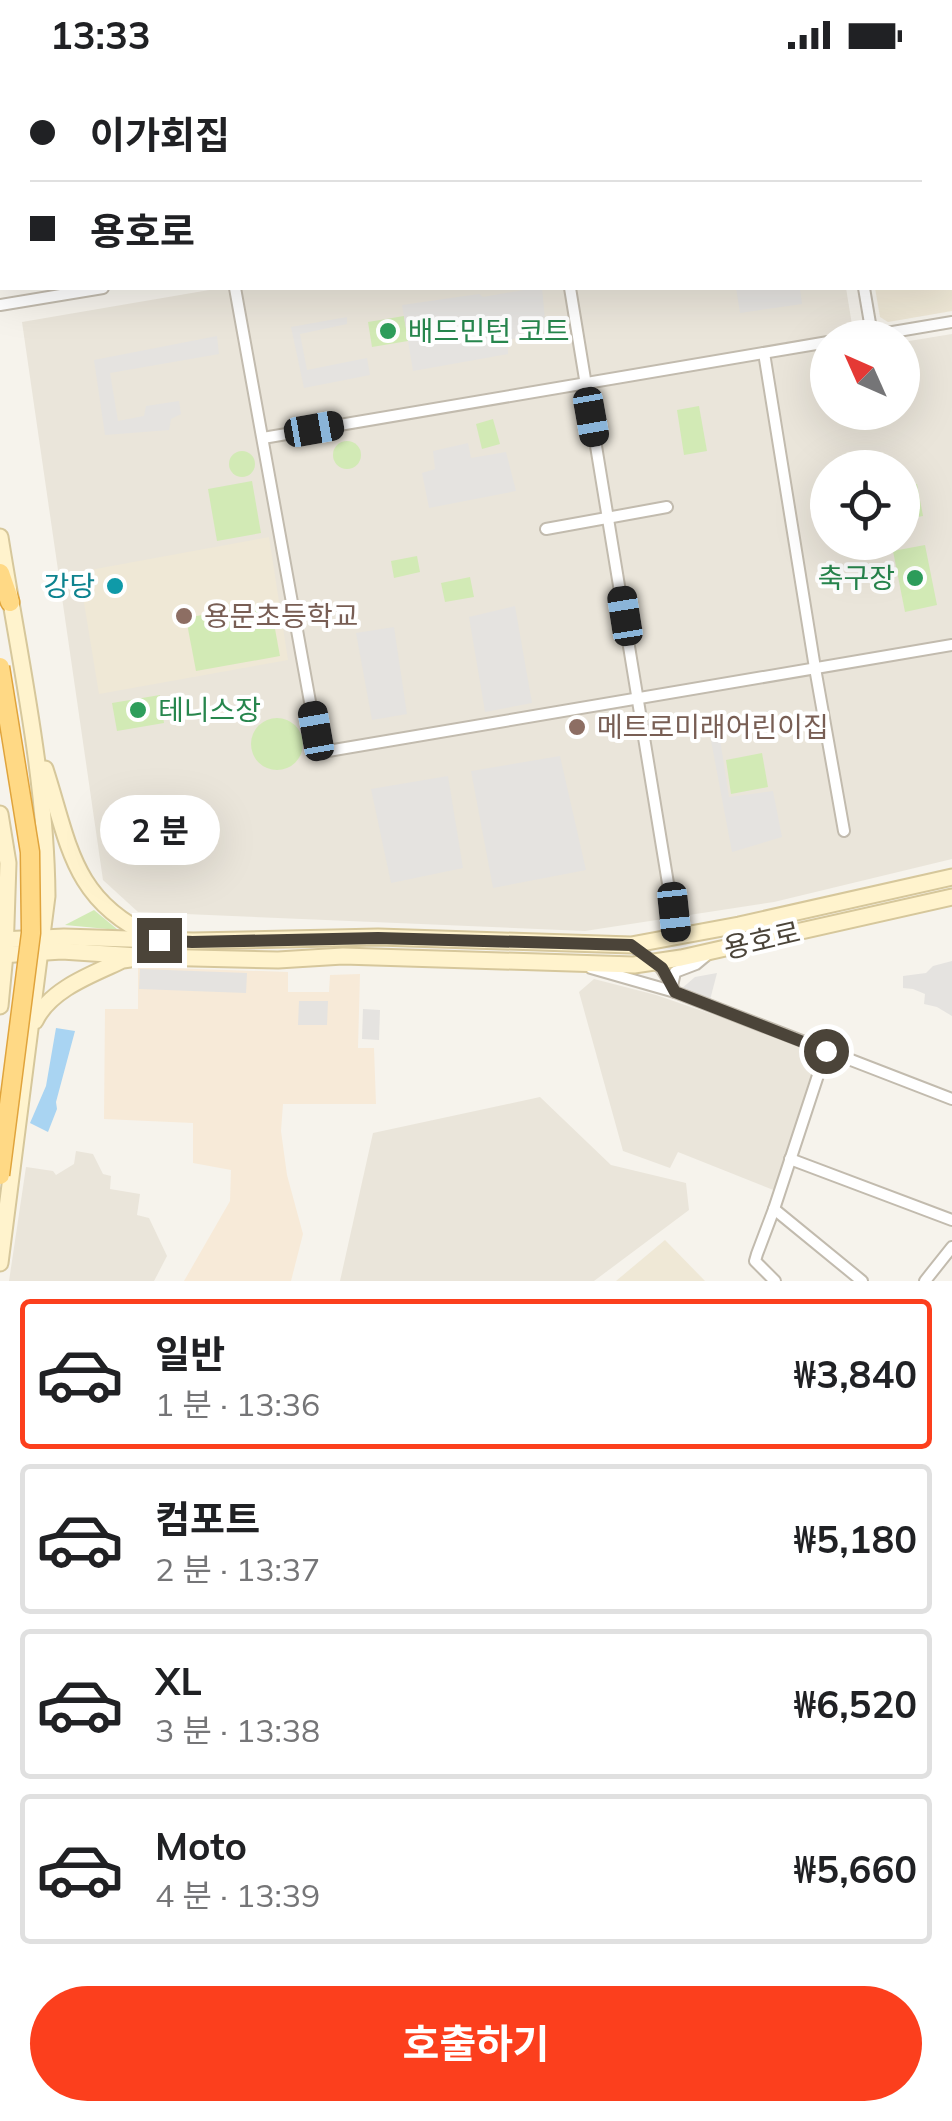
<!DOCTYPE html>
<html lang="ko">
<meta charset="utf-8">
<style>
:root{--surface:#fff;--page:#f2f2f2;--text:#202124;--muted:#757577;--line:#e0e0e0;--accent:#fc3f1d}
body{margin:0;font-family:Mulish,"Noto Sans KR",sans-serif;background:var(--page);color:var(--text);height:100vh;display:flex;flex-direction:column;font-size:38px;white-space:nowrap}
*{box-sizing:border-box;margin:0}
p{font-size:32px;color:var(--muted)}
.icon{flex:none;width:55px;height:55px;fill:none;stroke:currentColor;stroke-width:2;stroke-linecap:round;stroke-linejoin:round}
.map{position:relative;height:1211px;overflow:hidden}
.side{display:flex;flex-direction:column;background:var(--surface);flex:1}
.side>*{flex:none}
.hud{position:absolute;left:0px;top:0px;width:952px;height:220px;box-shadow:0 10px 40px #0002;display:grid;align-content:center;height:220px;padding:0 30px;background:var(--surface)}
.needle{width:65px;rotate:315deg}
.fabs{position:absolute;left:810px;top:250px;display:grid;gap:20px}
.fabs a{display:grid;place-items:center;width:110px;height:110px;border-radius:50%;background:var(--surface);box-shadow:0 10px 40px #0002;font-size:50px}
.end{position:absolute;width:45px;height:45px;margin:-22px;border:12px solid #4b4439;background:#fff;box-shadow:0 0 0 5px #fff}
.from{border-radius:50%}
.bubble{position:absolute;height:70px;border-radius:35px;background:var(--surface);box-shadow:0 10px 40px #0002;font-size:32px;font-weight:700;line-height:70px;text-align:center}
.car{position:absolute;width:30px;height:60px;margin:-30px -15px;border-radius:12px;box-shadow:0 0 8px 2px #0007;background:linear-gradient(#222 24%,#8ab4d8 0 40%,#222 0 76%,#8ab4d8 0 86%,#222 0)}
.hud b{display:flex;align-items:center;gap:35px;height:95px;font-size:38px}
.hud b+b{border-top:2px solid var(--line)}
.hud i{width:25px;height:25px;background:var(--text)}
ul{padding:18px 0 0;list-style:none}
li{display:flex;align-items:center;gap:30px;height:150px;margin:0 20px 15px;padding:0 10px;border:5px solid var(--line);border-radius:10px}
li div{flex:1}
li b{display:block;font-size:38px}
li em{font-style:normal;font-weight:700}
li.selected{border-color:var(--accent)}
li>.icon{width:90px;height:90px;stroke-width:1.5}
.cta{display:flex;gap:20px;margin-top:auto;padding:20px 30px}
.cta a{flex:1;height:115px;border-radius:60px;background:var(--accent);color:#fff;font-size:40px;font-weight:700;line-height:115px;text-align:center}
.status{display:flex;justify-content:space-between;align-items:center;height:70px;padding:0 50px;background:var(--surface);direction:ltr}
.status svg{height:28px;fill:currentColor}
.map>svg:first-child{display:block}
</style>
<div class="status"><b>13:33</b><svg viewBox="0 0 49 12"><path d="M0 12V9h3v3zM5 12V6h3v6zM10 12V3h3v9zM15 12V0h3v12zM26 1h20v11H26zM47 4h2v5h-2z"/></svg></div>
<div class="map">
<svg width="952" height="1211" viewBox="0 0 952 1211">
<rect width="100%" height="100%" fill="#f6f3ec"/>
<g fill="#eae5da" fill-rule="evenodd">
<path d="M0 0H346L347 2H2V24Z"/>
<path d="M548 0H810L811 2H549Z"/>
<path d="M221 218H846L854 267 828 268V342H902L903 272 952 264V789L774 832 585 861 138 842 103 810 22 252ZM828 398H902V472H828Z"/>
<path d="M594 909 656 925 822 982 776 1121 678 1082 670 1098 623 1081 579 922Z"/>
<path d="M540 1027 611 1095 686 1113 689 1140 594 1211H340L373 1063Z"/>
<path d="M76 1081 93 1084 103 1104 111 1106 110 1119 140 1124 137 1145 149 1148 167 1186 154 1211H9L26 1097 53 1101 56 1105 74 1094Z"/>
</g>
<path fill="#f7ead8" d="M138 897 288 902V922H329L330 905 360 904 358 978H374L376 1034H283L281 1061 287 1105 303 1164 291 1211H184L230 1131 231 1100 193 1093V1053L104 1049 105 939H138Z"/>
<g fill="#efe8d6">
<path d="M839 0H952V241L888 252 880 247 875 218H950V2H839Z"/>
<path d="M269 467 288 590 99 624 79 502Z"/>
<path d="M665 1170 705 1211H616Z"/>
</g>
<g fill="#d2eab5">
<path d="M404 246 408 271 372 277 368 252Z"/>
<path d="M699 336 707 381 684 385 677 340Z"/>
<path d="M493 349 500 374 482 379 476 354Z"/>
<circle cx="347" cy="385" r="14"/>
<circle cx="242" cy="394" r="13"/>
<path d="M252 411 261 463 217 471 208 419Z"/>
<path d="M917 414 923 446 903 450V417Z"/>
<path d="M925 475 937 535 905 542 893 481Z"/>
<path d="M417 486 420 502 394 508 391 491Z"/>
<path d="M470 507 474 527 445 532 441 513Z"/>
<path d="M270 532 280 586 196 601 186 548Z"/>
<path d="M160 625 164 653 117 661 112 633Z"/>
<circle cx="277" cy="674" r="26"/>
<path d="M762 683 768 717 731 724 726 690Z"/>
<path d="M94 840 118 860 65 855Z"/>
</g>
<g fill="#e5e3e0">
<path d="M535 218H542L546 262 508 270V284L413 301 402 235 479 224 483 227Z"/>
<path d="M736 218H800L802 234 740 243Z"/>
<path d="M347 247V254L300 264 307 300 367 288 370 305 304 318 291 257Z"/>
<path d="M217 266 219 284 110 303 118 351 144 346 146 336 179 331 181 344 171 349 169 360 105 365 94 290Z"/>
<path d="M468 373 471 388 506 382 516 421 429 438 422 403 435 399 433 381Z"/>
<path d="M515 536 532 633 485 642 469 547Z"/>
<path d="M394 557 407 644 372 650 356 563Z"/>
<path d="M719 663 729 727 773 721 782 767 732 782 710 665Z"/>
<path d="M560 686 586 800 493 818 471 701Z"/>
<path d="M448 706 463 798 391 813 371 719Z"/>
<path d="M952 891V946L937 937 924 934 925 924 913 919 903 918V906L926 903 933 896Z"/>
<path d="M140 899 247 903 246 923 139 919Z"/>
<path d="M717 903 710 930 680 920 695 907Z"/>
<path d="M299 931H328L327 955H298Z"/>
<path d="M363 939 380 940 379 970 362 969Z"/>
</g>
<path fill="#a9d4f2" d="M56 958 75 961 56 1032 57 1039 48 1062 30 1053 46 1016Z"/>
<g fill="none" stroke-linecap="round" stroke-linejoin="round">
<defs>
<g id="minor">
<path d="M367 0 368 2"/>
<path d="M533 0V2"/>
<path d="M828 0 829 2"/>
<path d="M0 79 2 93"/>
<path d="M235 218 318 676 328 681 952 575"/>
<path d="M570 218 677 868"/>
<path d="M864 218 872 265"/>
<path d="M0 235 103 218"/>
<path d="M857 268 952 252"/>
<path d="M764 283 815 598 844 761"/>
<path d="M263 368 828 272"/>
<path d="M546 459 667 437"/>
<path d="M631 875 661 898 672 915"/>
<path d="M591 898 675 922 952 1029"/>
<path d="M675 922 672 916 675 902 696 894 708 884"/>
<path d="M790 1089 952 1150"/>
<path d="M774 1139 862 1211"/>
<path d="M775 1211 755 1191 757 1184 774 1139 826 981"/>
<path d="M925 1211 952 1177"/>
</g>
<g id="secondary">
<path d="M0 467C19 587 46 705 47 826L0 1193"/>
<path d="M45 699C69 773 72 830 151 866"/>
<path d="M0 744 8 793 5 884 0 936"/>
<path d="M0 870 64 867 193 871 378 867 631 875 739 855 952 807"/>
<path d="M0 885 62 881 152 887 278 890 343 886 634 895 681 888 952 827"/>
<path d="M35 951C50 919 93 904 123 890L130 889"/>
</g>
<path id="trunk" d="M0 503 10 532"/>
</defs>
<use href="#minor" stroke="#c2bbae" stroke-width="14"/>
<use href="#secondary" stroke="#d6c79b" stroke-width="19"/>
<use href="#trunk" stroke="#e0a43c" stroke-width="21"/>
<use href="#minor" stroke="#fff" stroke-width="10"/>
<use href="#secondary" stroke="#fff3cd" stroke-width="15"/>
<use href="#trunk" stroke="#ffd985" stroke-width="18"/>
<defs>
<path id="trunk-bridge" d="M0 597 30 782 31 863 0 1105"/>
</defs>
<use href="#trunk-bridge" stroke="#e0a43c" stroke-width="21" stroke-linecap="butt"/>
<use href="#trunk-bridge" stroke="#ffd985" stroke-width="18"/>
</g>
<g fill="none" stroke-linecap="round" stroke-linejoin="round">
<path stroke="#4b4439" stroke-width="12" d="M159 870 192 872 378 868 631 875 662 898 675 922 826 981"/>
</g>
<g fill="#2e9e5b" stroke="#fff" stroke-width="4">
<circle cx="388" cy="261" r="10"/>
<circle cx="915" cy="508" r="10"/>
<circle cx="138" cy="640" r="10"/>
</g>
<circle fill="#0f9aa8" stroke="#fff" stroke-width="4" cx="115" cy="516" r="10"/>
<g fill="#8d6e63" stroke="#fff" stroke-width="4">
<circle cx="184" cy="546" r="10"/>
<circle cx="577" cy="657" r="10"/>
</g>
<g text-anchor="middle" stroke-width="8" stroke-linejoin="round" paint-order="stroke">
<g font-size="28" fill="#27864d" stroke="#fff" text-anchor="start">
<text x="408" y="271">배드민턴 코트</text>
<text x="895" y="518" text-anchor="end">축구장</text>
<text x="158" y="650">테니스장</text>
</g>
<g font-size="28" fill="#0d838f" stroke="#fff" text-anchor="end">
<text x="95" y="526">강당</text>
</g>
<g font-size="28" fill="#785e54" stroke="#fff" text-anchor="start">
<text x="204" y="556">용문초등학교</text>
<text x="597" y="667">메트로미래어린이집</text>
</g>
<g font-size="28" fill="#4b4439" stroke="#fff">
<text transform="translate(762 870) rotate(-13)" y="10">용호로</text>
</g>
</g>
</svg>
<div class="fabs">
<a><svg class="needle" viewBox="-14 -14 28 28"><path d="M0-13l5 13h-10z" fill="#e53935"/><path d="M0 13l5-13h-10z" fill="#757577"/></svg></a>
<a><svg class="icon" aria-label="locate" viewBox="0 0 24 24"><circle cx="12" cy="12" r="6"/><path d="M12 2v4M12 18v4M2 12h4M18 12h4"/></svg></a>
</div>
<i class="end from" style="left:826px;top:981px"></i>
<i class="end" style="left:159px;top:870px"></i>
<div class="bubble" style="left:100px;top:725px;width:120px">2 분</div>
<i class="car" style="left:591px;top:347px;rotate:170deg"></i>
<i class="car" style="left:314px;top:359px;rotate:80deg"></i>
<i class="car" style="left:625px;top:546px;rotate:351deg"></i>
<i class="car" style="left:316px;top:661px;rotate:350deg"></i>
<i class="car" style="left:674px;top:842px;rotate:174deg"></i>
<div class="hud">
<b><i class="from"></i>이가회집</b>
<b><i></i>용호로</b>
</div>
</div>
<section class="side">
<ul>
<li class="selected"><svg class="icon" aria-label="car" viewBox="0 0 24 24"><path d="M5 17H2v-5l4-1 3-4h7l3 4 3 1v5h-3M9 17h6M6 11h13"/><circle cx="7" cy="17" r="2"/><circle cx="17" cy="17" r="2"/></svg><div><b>일반</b><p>1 분 · 13:36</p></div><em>₩3,840</em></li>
<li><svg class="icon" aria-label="car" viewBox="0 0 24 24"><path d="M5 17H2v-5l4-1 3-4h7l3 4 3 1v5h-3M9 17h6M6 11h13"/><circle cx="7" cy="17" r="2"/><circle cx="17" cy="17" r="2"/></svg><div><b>컴포트</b><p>2 분 · 13:37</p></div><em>₩5,180</em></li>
<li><svg class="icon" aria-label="car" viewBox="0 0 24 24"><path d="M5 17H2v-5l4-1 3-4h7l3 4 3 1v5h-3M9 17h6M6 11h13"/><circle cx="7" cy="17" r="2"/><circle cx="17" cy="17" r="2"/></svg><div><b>XL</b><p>3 분 · 13:38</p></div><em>₩6,520</em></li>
<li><svg class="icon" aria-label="car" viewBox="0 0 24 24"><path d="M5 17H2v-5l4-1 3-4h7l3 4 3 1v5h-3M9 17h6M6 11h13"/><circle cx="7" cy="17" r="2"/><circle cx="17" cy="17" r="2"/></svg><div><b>Moto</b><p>4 분 · 13:39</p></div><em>₩5,660</em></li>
</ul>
<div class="cta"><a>호출하기</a></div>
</section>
